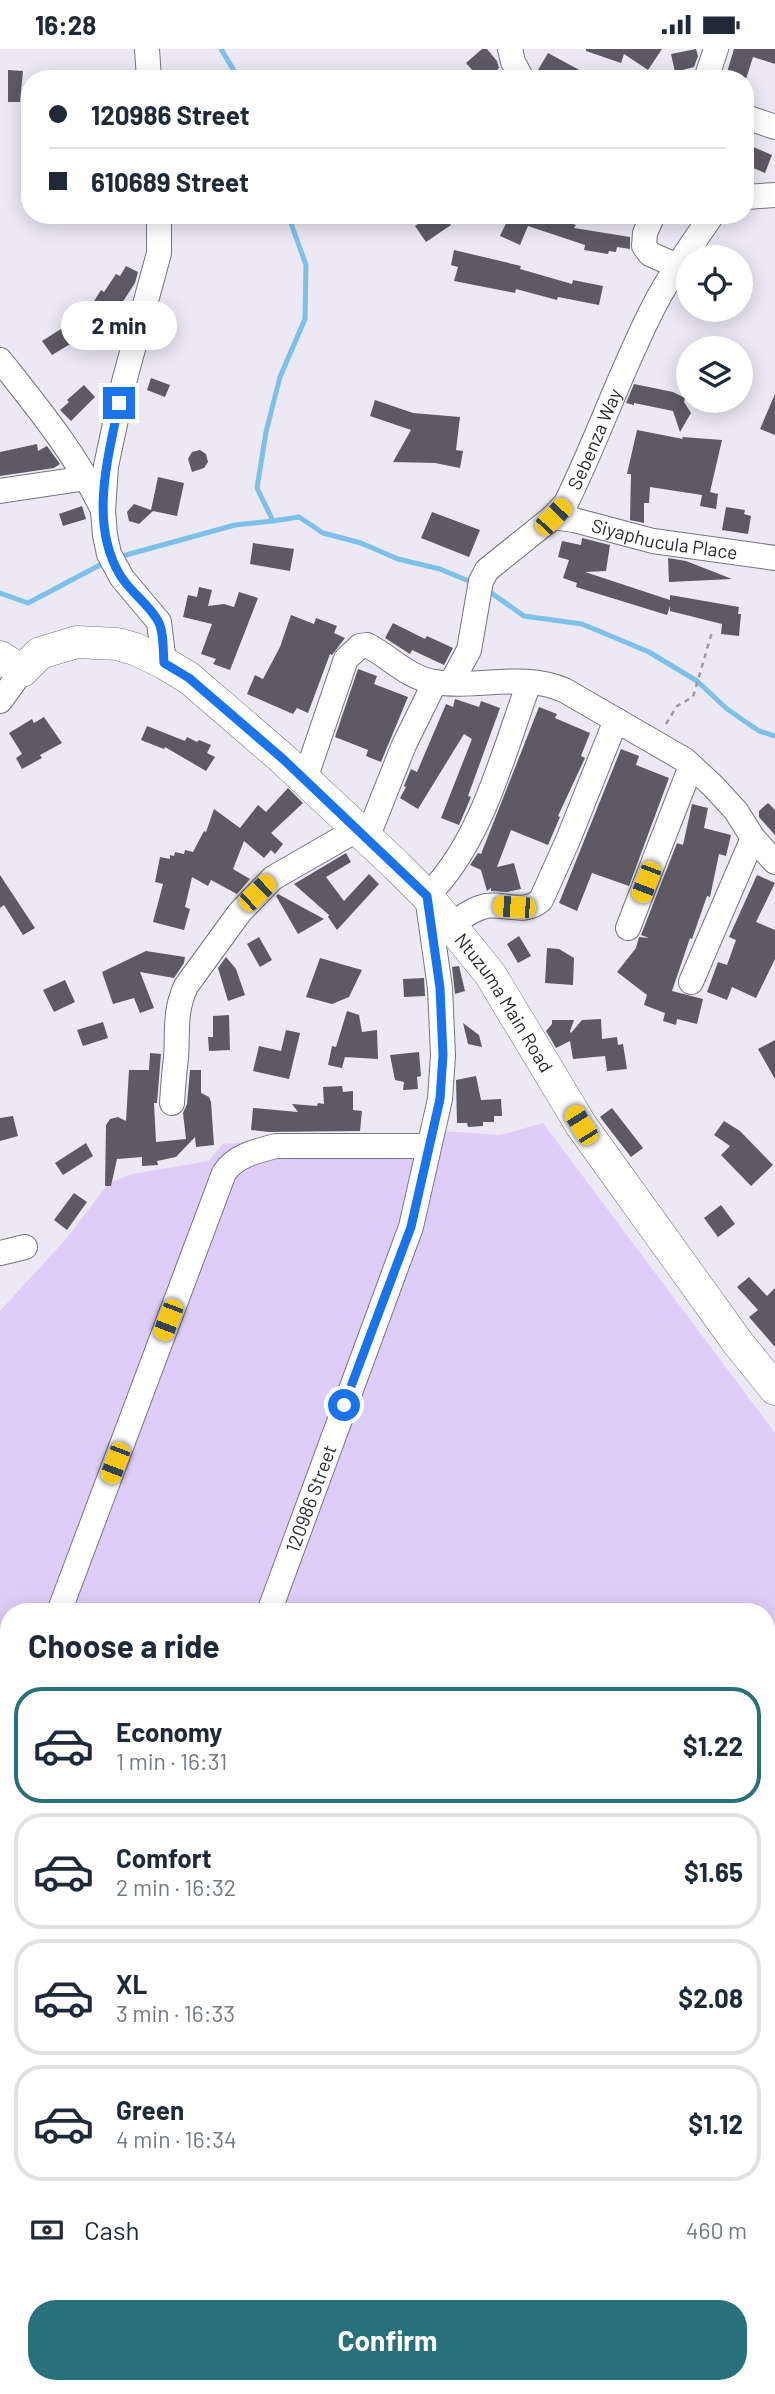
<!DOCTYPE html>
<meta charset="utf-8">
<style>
:root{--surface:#fff;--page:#f2f2f3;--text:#1f2937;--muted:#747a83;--line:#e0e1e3;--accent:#28717b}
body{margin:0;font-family:Barlow,sans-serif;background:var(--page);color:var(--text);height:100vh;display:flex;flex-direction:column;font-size:26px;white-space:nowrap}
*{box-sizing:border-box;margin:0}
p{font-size:23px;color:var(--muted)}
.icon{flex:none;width:38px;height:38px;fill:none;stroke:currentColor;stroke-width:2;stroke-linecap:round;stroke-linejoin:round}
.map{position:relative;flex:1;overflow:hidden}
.drawer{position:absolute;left:0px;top:1554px;width:775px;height:791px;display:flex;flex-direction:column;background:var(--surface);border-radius:28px 28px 0 0;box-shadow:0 4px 18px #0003}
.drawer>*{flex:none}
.banner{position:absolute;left:21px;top:21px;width:733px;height:154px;border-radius:28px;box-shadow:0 4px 18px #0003;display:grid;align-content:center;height:154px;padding:0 28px;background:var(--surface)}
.tools{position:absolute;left:676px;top:196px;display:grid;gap:14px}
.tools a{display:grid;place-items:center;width:77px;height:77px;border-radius:50%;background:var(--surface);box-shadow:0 4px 18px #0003;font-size:35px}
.end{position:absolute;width:32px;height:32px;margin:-16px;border:9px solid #1a73e8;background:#fff;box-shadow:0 0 0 4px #fff}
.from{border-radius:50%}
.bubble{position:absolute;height:49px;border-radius:24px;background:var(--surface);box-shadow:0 4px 18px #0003;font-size:23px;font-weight:700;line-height:49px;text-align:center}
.car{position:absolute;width:21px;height:42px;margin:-21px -10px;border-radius:9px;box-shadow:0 0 5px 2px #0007;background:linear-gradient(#f5c518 24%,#345 0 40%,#f5c518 0 76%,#345 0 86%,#f5c518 0)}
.banner b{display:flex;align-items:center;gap:24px;height:66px;font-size:26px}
.banner b+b{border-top:2px solid var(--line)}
.banner i{width:18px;height:18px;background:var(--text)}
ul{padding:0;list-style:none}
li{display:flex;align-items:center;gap:21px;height:116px;margin:0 14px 10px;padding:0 14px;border:4px solid var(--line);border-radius:28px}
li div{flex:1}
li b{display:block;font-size:26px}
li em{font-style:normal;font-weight:700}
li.current{border-color:var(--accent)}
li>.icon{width:63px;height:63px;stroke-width:1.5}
h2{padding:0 28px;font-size:32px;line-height:84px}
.pay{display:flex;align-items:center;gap:18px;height:77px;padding:0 28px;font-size:26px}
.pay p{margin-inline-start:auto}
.button{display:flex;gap:14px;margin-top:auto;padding:14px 28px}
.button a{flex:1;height:80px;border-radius:28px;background:var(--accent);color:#fff;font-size:28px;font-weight:700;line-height:80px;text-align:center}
.status{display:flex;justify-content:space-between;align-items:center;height:49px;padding:0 35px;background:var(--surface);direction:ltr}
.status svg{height:19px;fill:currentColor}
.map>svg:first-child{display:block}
</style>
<div class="status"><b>16:28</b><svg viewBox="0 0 49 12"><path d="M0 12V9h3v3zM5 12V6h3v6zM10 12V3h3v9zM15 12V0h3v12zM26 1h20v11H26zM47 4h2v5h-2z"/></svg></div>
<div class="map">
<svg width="775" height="2345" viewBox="0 0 775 2345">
<rect width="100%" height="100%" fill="#ece9f4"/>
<path fill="#ddcef9" d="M543 1074 775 1384V1685L767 1699 766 1563H9V2336H324L331 2345H0V1262L65 1191 109 1134 132 1125 208 1112 223 1095 290 1090 394 1091 441 1082 500 1086Z"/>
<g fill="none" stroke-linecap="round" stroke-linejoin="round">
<g stroke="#7ec1e8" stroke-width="5">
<path d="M221 0 239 30"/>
<path d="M288 166 306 216 305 270 280 328 266 383 257 439 273 472 299 468 323 484 361 494 398 510 440 520 471 533"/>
<path d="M126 506 235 476 273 472"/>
<path d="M487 541 524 567 582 575 649 603 697 632 727 660 759 682 775 687"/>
<path d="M0 544 28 554 100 516"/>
<path d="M766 2000 775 1995"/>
</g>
</g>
<g fill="#5d5a64">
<path d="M482 0H487L497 12 499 19 488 30H480L466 14Z"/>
<path d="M586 0H662L648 21 624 5 621 14 586 2Z"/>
<path d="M696 0 698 7 694 18 675 23 671 5Z"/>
<path d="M734 0H775V15L753 8 746 30H725Z"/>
<path d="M548 4 596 30H554L538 21Z"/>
<path d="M8 21 23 22 20 53H8Z"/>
<path d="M746 95 772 106 765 124 746 116Z"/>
<path d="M431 166H444L451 176 426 193 415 177Z"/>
<path d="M504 166H548L576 176 574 179 630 188V200L617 198 616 203 609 202 608 205 584 201 585 196 528 177 520 196 500 187 508 170 503 169Z"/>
<path d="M454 201 521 217 520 220 572 235 573 231 603 237 599 256 558 248 557 251 516 240 515 244 454 232 458 218 451 216Z"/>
<path d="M126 217 138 223 135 234 122 254 126 257 119 269 115 266 110 273 89 260 101 241 104 243 116 225 120 227Z"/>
<path d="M72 273 82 288 52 306 42 292Z"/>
<path d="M151 329 170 336 165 348 147 341Z"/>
<path d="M634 335 673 343 685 349 684 353 691 364 680 383 673 362 634 354V356L626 354Z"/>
<path d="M84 336 95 348 71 372 60 361 69 353 67 351Z"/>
<path d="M775 345V386L760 380Z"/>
<path d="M375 351 413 364 460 368 456 401 463 402 460 419 435 414 393 413 411 381 370 367Z"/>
<path d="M637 381 683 390 682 388 722 391 710 443 718 445 716 460 700 457 702 446 650 438 649 454H644V474L630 471 631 425H627Z"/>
<path d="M37 395 38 402 47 397 60 415 54 419 0 427V403Z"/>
<path d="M200 401 206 405 208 413 204 419 192 423 188 410 192 403Z"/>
<path d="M158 428 184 434 177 467 153 462 139 475 129 472 127 463 134 455 151 461Z"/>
<path d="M82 457 86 470 63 477 59 465Z"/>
<path d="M726 458 745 461 744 465 751 467 748 485 722 481Z"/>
<path d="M432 463 480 481 469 508 421 489Z"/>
<path d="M582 489 610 496 606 522 585 523 670 551V546L739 558 738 565H741L739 587 721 585 722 575 670 562V557L667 566 576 538 577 534 563 529 569 511 558 508 562 492 581 496Z"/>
<path d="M253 494 294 500 290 522 250 515Z"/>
<path d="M668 509 686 512 732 530 669 533Z"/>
<path d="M199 538 212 541 208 557 224 555 234 558 239 543 258 549 230 621 213 615 216 610 201 605 212 575 183 568 188 546 197 548Z"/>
<path d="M291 566 314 575 316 569 337 577 334 584 345 589 332 606 330 605 308 664 297 659 293 665 247 645 255 626 263 630 280 598Z"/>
<path d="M393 574 425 590 427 587 453 599 444 616 412 601 410 605 385 589Z"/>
<path d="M358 620 377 627 374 635 408 648 381 713 366 707 368 701 335 688Z"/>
<path d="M455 650 479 658 481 652 500 659 468 747 471 748 459 776 441 769 472 690 464 685 418 760 400 749 406 738 404 737 411 720 417 723 446 655 453 658Z"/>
<path d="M539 658 557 665 555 669 590 684 581 707 585 709 558 767 560 768 548 796 511 781 497 818 514 814 521 840 507 843 491 842V839L487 842 481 821 470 816 478 804 481 805Z"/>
<path d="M44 668 62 694 40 706 42 709 22 720 16 709 22 705 9 684 32 670 34 674Z"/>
<path d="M147 677 185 692 187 688 197 693 199 691 211 696 207 704 215 708 206 722 165 698 164 700 141 691Z"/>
<path d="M621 700 639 707 636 716 669 729 629 837 592 824 577 862 559 854Z"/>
<path d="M288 739 303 754 271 784 283 795 275 805 271 801 264 809 244 792 233 820 250 830 237 845 211 831 208 837 192 828 185 858 190 860 184 881 153 873 163 835 155 833 160 808 170 810V806L174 807 175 803 184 805 185 801 193 803 204 782 206 783 214 760 240 779 258 756 266 763Z"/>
<path d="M768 754 775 761V786L759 768V762Z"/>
<path d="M692 755 708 759 704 779 731 786 726 807 719 805 710 848 707 847 692 890 690 889 672 942 703 950 697 975 677 970 676 976 663 972 665 964 644 956 647 946 617 923 636 899 639 888 649 889 641 886 677 794 683 796Z"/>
<path d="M346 804 351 813 326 828 344 852 369 825 379 835 337 881 328 868 329 866 294 835Z"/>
<path d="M0 826 35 879 23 886 4 856 0 859Z"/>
<path d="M757 826 775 834 756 873 775 881V910L756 949 732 938 727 951 707 943 718 913 727 916 736 891 729 888Z"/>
<path d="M278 845 324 870 298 885 276 847Z"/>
<path d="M519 887 531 907 518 914 507 895Z"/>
<path d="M259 888 272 911 260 918 247 895Z"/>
<path d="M547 899 559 900 574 909 573 936 545 934Z"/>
<path d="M146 902 185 908 184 914 174 929 140 923 154 959 140 964 134 949 113 955 102 923Z"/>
<path d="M226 908 236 920 245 946 228 952 218 919Z"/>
<path d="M320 909 362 921 349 948 332 955 306 948Z"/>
<path d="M459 917 465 942 455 945 452 918Z"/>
<path d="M424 929 425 947 404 948 403 930Z"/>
<path d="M65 931 75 953 54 963 43 941Z"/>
<path d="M347 962 359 966 362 983 377 981 378 1010 345 1008 342 1019 328 1016 332 997 336 998Z"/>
<path d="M229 966 230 1001 209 1002 208 988H213V967Z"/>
<path d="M601 970 602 990 617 988 618 996 623 995 627 1020 607 1022 605 1007 573 1010 570 992 556 999 546 982 552 975V971H574L570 982 571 984 582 971Z"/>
<path d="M103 973 108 989 83 997 77 981Z"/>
<path d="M463 974 479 986 482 998 468 995Z"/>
<path d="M286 981 300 984 289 1030 253 1022 259 997 281 1002Z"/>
<path d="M775 991V1030L758 1000Z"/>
<path d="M419 1003 421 1027 417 1028 418 1040 403 1041 404 1033 395 1031 390 1006Z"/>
<path d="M150 1004 161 1005 157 1054H154L156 1093 186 1090 183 1064 187 1055 190 1021H201V1044L209 1048 211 1053 214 1096 196 1098 195 1088 176 1108 157 1112 158 1116 142 1117V1108L117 1110 111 1137H105L106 1076 110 1070 118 1068 126 1072 129 1021H149Z"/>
<path d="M476 1027 481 1051 501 1050 502 1067H494V1073H483V1077L468 1078 467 1074H457L456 1031Z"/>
<path d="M342 1037 343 1043 353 1042V1061L362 1062 360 1082 269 1083 251 1081 253 1059 298 1063 292 1055 317 1057 318 1054 324 1055 323 1038Z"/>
<path d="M612 1059 643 1099 631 1108 600 1068Z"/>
<path d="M13 1067 18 1087 0 1092V1069Z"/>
<path d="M724 1072 740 1082 773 1116 751 1137 721 1106 730 1097 714 1086Z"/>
<path d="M86 1094 93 1107 63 1126 55 1114Z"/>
<path d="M74 1144 87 1153 67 1181 54 1171Z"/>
<path d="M721 1156 735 1175 718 1188 704 1169Z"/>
<path d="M749 1228 767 1247 775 1239V1298L749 1268 758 1261 737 1238Z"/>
</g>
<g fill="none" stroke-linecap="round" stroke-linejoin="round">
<defs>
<g id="minor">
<path d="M147 0 149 30"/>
<path d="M510 0 513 13 522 30"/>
<path d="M706 30 716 0"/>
<path d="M746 68 775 78"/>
<path d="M746 148 775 146"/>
<path d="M159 166V204L124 333 106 417 103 462 105 486 109 505 122 529 159 573 164 614"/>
<path d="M653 166 645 184 644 197 650 205 677 217"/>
<path d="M0 311C38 359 76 405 103 461"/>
<path d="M0 442 87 429"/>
<path id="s1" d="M553 468 574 471 653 492 775 509"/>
<path id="s2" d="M451 634 469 601 481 532 487 521 553 468 566 454C598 389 621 321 654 257 670 225 692 196 712 166"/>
<path d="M0 652 22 622"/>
<path d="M305 730 346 610 360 597 367 596C390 608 407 628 434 633 476 640 523 623 564 641L685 711 713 737 736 762 753 789 775 813"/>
<path d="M367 789 404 696 435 633"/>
<path d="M451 876C463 868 472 860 486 857 505 854 525 866 541 851L568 791 616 671"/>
<path d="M628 879 691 717"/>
<path d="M691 933 753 789"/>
<path d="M172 1054C173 1039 174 1024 176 1009 178 982 174 963 186 937L240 863 273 829 358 780"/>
<path d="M0 1204 25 1198"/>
<path d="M59 1563 224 1124C235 1107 256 1102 276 1097H428"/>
<path id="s3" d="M269 1563 411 1178 440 1050 443 1006 440 939 427 847C482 793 503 704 529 634"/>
<path d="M766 1718 775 1709"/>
<path d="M0 1729 9 1705"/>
<path d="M0 2067 9 2069"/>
<path d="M766 2297 775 2302"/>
<path d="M207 2336 215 2345"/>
<path d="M526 2345 555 2337 592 2336"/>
</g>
<g id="major">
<path id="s4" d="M0 608 22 622 40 604 77 593 117 595 135 600 164 614 189 629 283 710 397 817 427 847 490 925 581 1076 738 1294 775 1340"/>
</g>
</defs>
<use href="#minor" stroke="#77737d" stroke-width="26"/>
<use href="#major" stroke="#77737d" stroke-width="33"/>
<path stroke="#9d9aa3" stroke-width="2.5" stroke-dasharray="5 5" stroke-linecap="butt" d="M666 675 677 657 693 648 712 583"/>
<use href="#minor" stroke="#fff" stroke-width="24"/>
<use href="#major" stroke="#fff" stroke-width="32"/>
</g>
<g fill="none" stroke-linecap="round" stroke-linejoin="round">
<path stroke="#1a73e8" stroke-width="9" d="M119 354C108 410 89 474 120 526 130 543 149 555 158 572 164 582 163 602 164 614L189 629 283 710 427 847 440 939 443 1006 440 1050 411 1178 344 1356"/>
</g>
<g text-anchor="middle" stroke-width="7" stroke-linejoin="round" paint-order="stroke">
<g font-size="19" fill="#2b292e" stroke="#ece9f4">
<text dy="7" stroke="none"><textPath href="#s2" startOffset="294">Sebenza Way</textPath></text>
<text dy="7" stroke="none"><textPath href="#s1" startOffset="114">Siyaphucula Place</textPath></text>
<text dy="7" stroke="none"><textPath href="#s4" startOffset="665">Ntuzuma Main Road</textPath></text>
<text dy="7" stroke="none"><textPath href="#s3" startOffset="121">120986 Street</textPath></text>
</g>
</g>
</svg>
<div class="tools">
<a><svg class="icon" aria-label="locate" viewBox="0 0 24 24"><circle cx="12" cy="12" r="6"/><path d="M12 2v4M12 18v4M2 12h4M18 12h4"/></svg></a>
<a><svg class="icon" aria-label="layers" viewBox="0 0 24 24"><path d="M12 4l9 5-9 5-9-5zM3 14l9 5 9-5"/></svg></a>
</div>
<i class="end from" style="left:344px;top:1356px"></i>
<i class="end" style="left:119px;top:354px"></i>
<div class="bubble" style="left:61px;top:252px;width:116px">2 min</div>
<i class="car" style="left:553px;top:468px;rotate:44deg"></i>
<i class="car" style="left:646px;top:833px;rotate:201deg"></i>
<i class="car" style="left:257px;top:844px;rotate:46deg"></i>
<i class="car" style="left:514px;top:858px;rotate:274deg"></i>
<i class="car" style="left:581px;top:1076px;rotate:328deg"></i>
<i class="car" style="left:168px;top:1271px;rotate:201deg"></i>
<i class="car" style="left:115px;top:1414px;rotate:201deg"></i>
<div class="banner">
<b><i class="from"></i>120986 Street</b>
<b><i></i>610689 Street</b>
</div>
<section class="drawer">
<h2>Choose a ride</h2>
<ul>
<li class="current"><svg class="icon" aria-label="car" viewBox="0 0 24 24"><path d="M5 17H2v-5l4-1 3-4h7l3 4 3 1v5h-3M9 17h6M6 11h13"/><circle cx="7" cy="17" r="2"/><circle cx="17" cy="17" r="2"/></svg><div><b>Economy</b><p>1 min · 16:31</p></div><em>$1.22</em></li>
<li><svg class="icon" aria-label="car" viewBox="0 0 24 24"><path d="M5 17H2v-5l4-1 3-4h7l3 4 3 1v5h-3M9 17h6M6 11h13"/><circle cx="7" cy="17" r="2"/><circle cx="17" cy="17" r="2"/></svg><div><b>Comfort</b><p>2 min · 16:32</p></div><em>$1.65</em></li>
<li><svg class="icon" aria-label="car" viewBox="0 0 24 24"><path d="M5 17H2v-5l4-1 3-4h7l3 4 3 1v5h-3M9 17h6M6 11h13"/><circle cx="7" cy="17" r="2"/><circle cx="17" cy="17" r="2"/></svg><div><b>XL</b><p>3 min · 16:33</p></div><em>$2.08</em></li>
<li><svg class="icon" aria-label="car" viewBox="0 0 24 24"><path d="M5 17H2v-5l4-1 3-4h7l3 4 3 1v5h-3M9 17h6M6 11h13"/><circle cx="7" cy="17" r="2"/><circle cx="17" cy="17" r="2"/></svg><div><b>Green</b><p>4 min · 16:34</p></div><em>$1.12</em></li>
</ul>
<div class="pay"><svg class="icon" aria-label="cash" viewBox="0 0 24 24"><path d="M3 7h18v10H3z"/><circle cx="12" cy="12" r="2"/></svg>Cash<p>460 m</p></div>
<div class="button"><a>Confirm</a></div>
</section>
</div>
